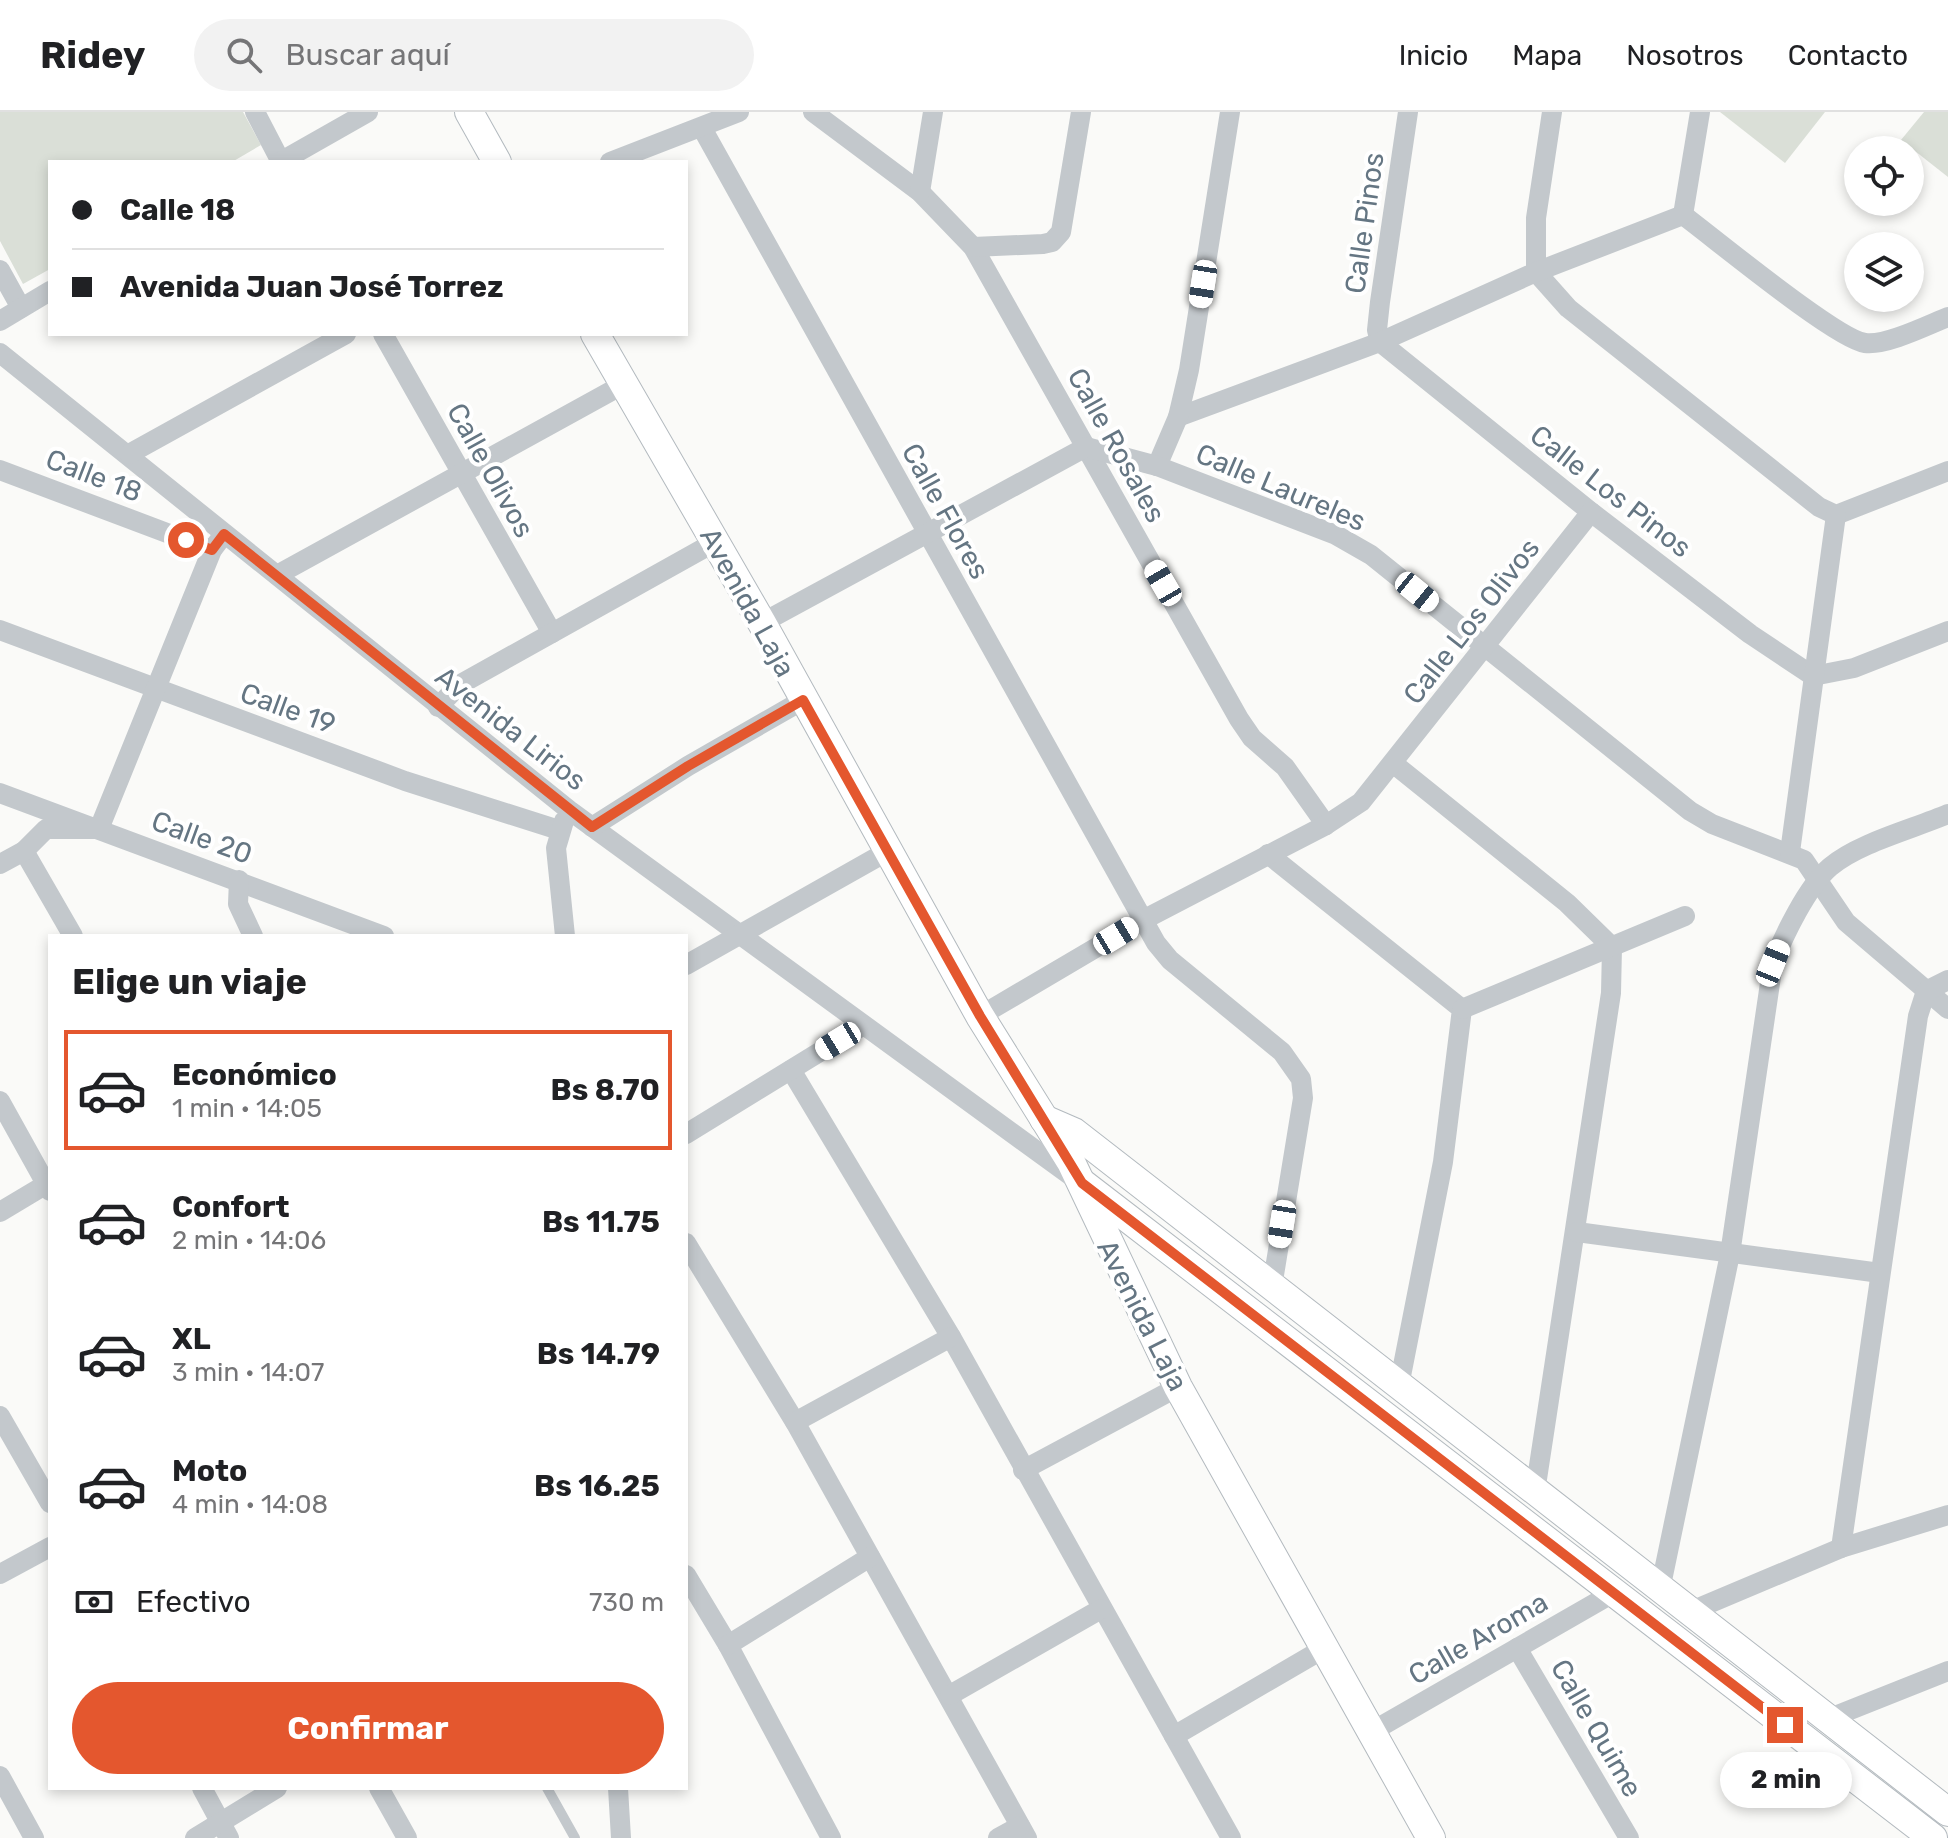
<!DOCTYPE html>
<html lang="es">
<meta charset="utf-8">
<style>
:root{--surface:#fff;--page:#f2f2f2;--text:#202124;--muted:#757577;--line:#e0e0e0;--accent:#e4572e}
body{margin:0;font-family:Rubik,sans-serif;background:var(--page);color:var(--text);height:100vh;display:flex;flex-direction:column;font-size:30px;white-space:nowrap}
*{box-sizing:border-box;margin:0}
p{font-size:26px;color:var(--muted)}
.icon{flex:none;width:44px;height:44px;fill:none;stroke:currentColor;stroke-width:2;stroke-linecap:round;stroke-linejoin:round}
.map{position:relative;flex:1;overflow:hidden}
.drawer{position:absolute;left:48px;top:822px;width:640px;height:856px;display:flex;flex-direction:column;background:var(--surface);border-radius:0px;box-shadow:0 4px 12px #0003}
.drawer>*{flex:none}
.banner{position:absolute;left:48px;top:48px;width:640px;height:176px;border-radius:0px;box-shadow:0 4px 12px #0003;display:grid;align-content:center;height:176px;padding:0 24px;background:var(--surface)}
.controls{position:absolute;left:1844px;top:24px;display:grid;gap:16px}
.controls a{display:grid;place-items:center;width:80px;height:80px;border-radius:50%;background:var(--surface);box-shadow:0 4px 12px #0003;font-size:40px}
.end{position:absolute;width:36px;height:36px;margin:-18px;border:10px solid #e4572e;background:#fff;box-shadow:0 0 0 4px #fff}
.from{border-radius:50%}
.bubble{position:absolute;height:56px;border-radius:28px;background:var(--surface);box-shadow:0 4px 12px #0003;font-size:26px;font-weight:700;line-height:56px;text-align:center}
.car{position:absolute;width:24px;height:48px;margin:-24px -12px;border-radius:10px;box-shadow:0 0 6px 2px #0007;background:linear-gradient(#fff 24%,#345 0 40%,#fff 0 76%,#345 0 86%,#fff 0)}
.banner b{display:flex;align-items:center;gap:28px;height:76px;font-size:30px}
.banner b+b{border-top:2px solid var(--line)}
.banner i{width:20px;height:20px;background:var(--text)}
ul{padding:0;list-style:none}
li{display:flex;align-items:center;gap:24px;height:120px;margin:0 16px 12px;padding:0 8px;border:4px solid transparent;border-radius:0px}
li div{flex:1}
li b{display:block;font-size:30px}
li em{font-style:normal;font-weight:700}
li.on{border-color:var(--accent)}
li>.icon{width:72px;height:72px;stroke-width:1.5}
h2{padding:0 24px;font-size:36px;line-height:96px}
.pay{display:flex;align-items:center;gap:20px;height:88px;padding:0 24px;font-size:30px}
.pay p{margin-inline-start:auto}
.primary-button{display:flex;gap:16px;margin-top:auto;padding:16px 24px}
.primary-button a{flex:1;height:92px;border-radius:48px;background:var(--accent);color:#fff;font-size:32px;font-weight:700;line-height:92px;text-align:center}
header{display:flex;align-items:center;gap:48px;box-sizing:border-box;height:112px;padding:0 40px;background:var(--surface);border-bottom:2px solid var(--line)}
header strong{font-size:38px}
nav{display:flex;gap:44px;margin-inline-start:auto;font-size:28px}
.search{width:560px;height:72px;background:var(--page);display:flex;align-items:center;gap:20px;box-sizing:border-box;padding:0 28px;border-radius:44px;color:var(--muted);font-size:30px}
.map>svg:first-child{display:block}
</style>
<header>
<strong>Ridey</strong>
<div class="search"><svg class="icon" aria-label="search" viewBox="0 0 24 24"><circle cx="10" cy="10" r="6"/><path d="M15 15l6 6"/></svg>Buscar aquí</div>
<nav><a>Inicio</a><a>Mapa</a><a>Nosotros</a><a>Contacto</a></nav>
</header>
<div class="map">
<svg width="1948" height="1726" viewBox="0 0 1948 1726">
<rect width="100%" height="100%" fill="#fafaf8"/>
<g fill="#dadfd7">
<path d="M0 0H243L261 33 232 50H50V157L23 172 0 129Z"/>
<path d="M1720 0H1825L1785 51Z"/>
<path d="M1924 0H1948V65L1901 28Z"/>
</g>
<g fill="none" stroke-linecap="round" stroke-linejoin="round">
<defs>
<g id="secondary">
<path d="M469 0 497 50"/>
<path d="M595 222 762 511 980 904 1071 1050 1178 1275 1431 1726"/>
<path d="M1044 1007 1074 1020 1948 1700"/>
<path d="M1082 1071 1933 1726"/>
</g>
</defs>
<use href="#secondary" stroke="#b3babf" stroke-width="30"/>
<path stroke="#c3c8cc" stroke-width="10" d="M547 1676 575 1726"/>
<g stroke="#c3c8cc" stroke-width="20">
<path d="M255 0 281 50"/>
<path d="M813 0 920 80 973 135 1239 607 1252 626 1285 655 1326 713"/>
<path d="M1552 0 1536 106V160L1568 196 1819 395 1836 403 1948 359"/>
<path d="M702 16 1156 831 1170 848 1282 940 1301 967 1303 986 1272 1175"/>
<path d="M280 50 368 0"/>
<path d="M610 50 739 0"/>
<path d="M920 80 933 0"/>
<path d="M1683 103C1714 126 1836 227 1865 231 1886 234 1928 213 1948 205"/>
<path d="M1683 103 1700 0"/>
<path d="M973 135 1043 132 1052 130 1061 120 1081 0"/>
<path d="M0 158 21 196"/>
<path d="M0 209 50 179"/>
<path d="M383 222 552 521"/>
<path d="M1380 230 1591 400 1750 522 1813 564 1854 556 1948 519"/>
<path d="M1380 230 1377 218 1380 190 1408 0"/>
<path d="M0 241 569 698 1078 1069"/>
<path d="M1178 305 1380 230 1536 160 1683 103"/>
<path d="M129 342 346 222"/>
<path d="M1157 354 1178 305 1189 258 1230 0"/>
<path d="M0 358 212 438"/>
<path d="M277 463 624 272"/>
<path d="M762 511 1086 335 1157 354 1336 423 1371 443 1690 699 1712 712 1804 748 1846 810 1948 897"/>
<path d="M0 518 405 669 559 718"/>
<path d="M438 595 459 573 715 430"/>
<path d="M1394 652 1567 791 1612 835 1611 881 1535 1380"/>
<path d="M0 681 384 824"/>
<path d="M564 709 556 736 565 824"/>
<path d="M592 715 688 654 803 588"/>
<path d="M24 739 73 824"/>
<path d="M1790 740 1836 403"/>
<path d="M1268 742 1462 897 1443 1050 1399 1274"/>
<path d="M0 752 24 739 46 717H99L212 438 224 422"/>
<path d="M239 768 238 792 253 824"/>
<path d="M686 853 888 739"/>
<path d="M1462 897 1685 804"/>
<path d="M980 904 1143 808 1326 713 1361 690 1591 400"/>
<path d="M791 958 951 1225 1231 1726"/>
<path d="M0 989 50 1079"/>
<path d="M686 1022 862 914"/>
<path d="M0 1100 50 1070"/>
<path d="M1577 1120 1880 1161"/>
<path d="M686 1131 795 1310 1027 1726"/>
<path d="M0 1304 50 1391"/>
<path d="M795 1310 951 1225"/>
<path d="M1023 1358 1178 1275"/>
<path d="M1841 1436 1918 904 1926 879 1948 868"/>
<path d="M0 1462 50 1435"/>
<path d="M686 1463 728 1533 831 1726"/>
<path d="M1660 1478 1730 1142 1773 851C1784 823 1807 775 1830 755 1858 731 1913 717 1948 702"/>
<path d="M1689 1500 1841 1436 1948 1403"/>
<path d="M728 1533 870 1445"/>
<path d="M1517 1536 1629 1726"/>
<path d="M950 1583 1101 1497"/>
<path d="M1830 1606 1948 1559"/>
<path d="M1371 1620 1613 1481"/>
<path d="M1174 1624 1323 1537"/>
<path d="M0 1664 34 1726"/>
<path d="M202 1676 229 1726"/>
<path d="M379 1676 407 1726"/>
<path d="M618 1676 621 1726"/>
<path d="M195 1726 277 1676"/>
<path d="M998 1726 1020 1714"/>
</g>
<use href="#secondary" stroke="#fff" stroke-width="28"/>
</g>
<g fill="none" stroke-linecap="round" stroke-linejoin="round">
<path stroke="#e4572e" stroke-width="10" d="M186 428 212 438 224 422 592 715 688 654 803 588 980 904 1082 1071 1785 1613"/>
</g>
<g text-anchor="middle" stroke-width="8" stroke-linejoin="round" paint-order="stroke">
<g font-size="28" fill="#657683" stroke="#fff">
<text transform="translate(1364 111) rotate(-82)" y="10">Calle Pinos</text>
<text transform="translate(1117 333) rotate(61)" y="10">Calle Rosales</text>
<text transform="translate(491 358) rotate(61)" y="10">Calle Olivos</text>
<text transform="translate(94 363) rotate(21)" y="10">Calle 18</text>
<text transform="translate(1281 375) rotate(23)" y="10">Calle Laureles</text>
<text transform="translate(1611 379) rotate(38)" y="10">Calle Los Pinos</text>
<text transform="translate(946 399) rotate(61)" y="10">Calle Flores</text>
<text transform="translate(748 490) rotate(61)" y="10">Avenida Laja</text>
<text transform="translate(1471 509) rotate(-52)" y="10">Calle Los Olivos</text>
<text transform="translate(288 596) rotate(20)" y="10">Calle 19</text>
<text transform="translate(511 616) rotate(38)" y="10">Avenida Lirios</text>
<text transform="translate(202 725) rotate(20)" y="10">Calle 20</text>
<text transform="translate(1143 1203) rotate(63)" y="10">Avenida Laja</text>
<text transform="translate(1478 1526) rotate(-30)" y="10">Calle Aroma</text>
<text transform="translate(1597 1616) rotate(60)" y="10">Calle Quime</text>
</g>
</g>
</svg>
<div class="controls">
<a><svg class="icon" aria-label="locate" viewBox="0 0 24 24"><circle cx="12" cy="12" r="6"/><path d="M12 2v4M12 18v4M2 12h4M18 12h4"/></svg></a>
<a><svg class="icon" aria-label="layers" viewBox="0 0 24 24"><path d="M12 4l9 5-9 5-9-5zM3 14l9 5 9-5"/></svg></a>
</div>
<i class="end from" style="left:186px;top:428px"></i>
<i class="end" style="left:1785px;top:1613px"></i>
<div class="bubble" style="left:1720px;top:1640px;width:132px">2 min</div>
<i class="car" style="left:1203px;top:172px;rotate:189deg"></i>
<i class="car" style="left:1163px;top:471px;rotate:330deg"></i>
<i class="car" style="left:1417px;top:480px;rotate:129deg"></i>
<i class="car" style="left:1116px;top:824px;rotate:59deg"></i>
<i class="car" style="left:1773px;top:851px;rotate:22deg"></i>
<i class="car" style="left:838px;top:929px;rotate:239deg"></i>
<i class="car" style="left:1282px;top:1112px;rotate:189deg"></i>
<div class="banner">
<b><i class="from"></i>Calle 18</b>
<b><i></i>Avenida Juan José Torrez</b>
</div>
<section class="drawer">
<h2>Elige un viaje</h2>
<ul>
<li class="on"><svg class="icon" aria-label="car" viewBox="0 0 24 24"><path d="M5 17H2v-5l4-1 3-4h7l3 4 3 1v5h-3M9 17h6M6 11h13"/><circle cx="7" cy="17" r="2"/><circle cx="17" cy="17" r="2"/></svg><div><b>Económico</b><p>1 min · 14:05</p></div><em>Bs 8.70</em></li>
<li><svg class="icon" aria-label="car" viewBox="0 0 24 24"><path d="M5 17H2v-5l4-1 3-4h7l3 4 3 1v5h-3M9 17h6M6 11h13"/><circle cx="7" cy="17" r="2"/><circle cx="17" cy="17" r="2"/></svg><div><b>Confort</b><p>2 min · 14:06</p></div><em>Bs 11.75</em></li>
<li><svg class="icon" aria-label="car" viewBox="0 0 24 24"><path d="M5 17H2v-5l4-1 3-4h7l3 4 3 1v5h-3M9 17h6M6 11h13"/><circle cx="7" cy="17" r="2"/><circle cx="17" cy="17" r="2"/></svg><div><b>XL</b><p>3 min · 14:07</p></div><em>Bs 14.79</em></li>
<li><svg class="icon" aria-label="car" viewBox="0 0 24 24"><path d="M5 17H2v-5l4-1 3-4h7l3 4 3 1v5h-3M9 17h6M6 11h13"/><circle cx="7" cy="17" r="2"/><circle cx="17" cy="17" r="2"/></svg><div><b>Moto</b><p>4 min · 14:08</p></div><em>Bs 16.25</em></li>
</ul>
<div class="pay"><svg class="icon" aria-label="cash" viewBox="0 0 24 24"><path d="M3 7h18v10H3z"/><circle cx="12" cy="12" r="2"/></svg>Efectivo<p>730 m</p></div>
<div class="primary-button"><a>Confirmar</a></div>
</section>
</div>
